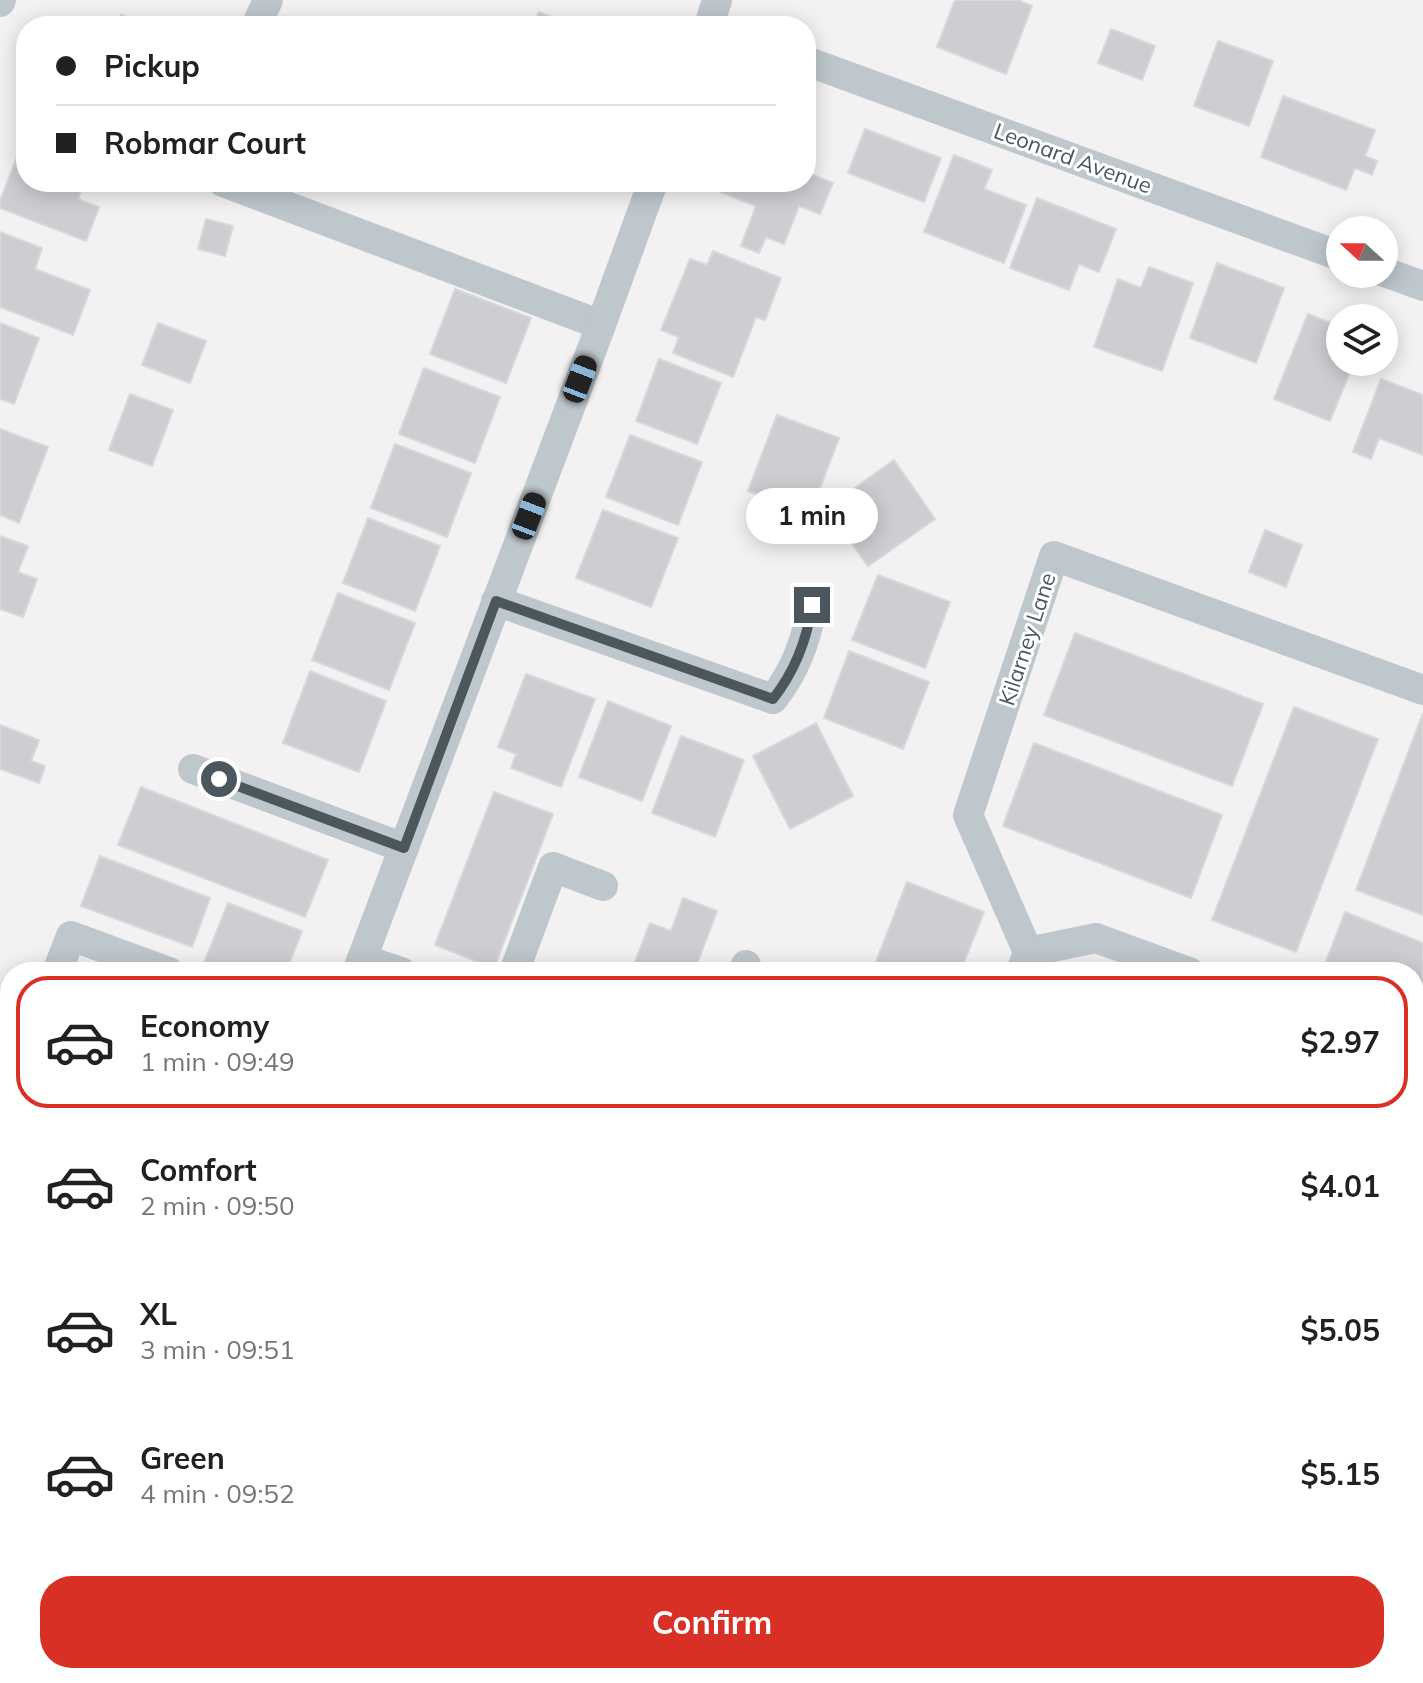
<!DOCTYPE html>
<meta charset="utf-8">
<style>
:root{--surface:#fff;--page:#f2f2f2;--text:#202124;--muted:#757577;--line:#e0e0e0;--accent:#d93025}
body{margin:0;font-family:Mulish,sans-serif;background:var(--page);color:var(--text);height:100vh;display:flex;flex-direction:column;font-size:30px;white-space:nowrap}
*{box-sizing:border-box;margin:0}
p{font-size:26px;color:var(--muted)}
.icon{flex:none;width:44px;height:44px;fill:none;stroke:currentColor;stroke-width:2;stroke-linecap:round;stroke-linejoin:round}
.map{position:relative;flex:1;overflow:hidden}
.sheet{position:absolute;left:0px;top:962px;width:1424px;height:722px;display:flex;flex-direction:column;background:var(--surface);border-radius:32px 32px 0 0;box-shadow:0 4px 20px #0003}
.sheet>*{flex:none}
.guide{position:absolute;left:16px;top:16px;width:800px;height:176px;border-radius:32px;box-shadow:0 4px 20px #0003;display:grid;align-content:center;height:176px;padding:0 40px;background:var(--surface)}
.needle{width:52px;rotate:291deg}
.fabs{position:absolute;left:1326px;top:216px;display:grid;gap:16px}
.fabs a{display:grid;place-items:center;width:72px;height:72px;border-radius:50%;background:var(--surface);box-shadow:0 4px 20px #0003;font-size:40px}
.end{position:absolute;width:36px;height:36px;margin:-18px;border:10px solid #4b565d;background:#fff;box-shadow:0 0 0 4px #fff}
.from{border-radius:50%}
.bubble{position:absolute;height:56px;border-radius:28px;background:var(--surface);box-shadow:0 4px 20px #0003;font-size:26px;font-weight:700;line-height:56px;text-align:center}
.car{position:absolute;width:24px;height:48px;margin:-24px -12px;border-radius:10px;box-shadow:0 0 6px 2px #0007;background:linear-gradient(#222 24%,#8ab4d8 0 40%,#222 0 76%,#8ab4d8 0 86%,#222 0)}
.guide b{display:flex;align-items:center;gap:28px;height:76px;font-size:30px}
.guide b+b{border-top:2px solid var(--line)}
.guide i{width:20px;height:20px;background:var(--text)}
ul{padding:14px 0 0;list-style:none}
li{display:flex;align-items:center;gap:24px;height:132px;margin:0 16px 12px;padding:0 24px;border:4px solid transparent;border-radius:32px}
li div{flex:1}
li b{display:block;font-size:30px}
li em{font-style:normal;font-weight:700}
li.current{border-color:var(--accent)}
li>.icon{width:72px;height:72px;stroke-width:1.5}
.button{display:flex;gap:16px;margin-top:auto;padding:16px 40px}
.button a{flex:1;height:92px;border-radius:32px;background:var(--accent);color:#fff;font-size:32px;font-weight:700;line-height:92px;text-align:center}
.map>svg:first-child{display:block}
</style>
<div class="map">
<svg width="1423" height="1683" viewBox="0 0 1423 1683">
<rect width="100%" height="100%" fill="#f3f1f2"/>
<g fill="#ccced2" stroke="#d6d8dc" stroke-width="2">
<path d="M955 0H1018L1032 6 1006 74 937 47Z"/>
<path d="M539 12 574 26H533Z"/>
<path d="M121 15 149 26H117Z"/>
<path d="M1111 29 1155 46 1142 80 1098 63Z"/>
<path d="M1218 41 1273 61 1249 126 1194 106Z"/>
<path d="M1283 96 1375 130 1365 156 1377 161 1372 175 1355 168 1346 190 1261 157Z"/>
<path d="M865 129 941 158 924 202 848 173Z"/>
<path d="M26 134V182H84L78 199 99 207 86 241 0 208V201Z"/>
<path d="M954 155 992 170 984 189 1026 205 1004 263 924 232Z"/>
<path d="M806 172 833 183 820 214 799 206 784 244 766 237 759 253 741 246 756 206 718 191 722 182H806Z"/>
<path d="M1037 198 1116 229 1099 272 1079 264 1069 290 1010 268Z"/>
<path d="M206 219 233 226 225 256 198 249Z"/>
<path d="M0 232 42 248 35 269 90 290 73 335 0 307Z"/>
<path d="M713 251 781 278 765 320 756 317 733 377 673 353 679 337 661 330 690 259 707 265Z"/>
<path d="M1217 263 1284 288 1256 363 1190 338Z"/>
<path d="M1149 267 1193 283 1162 371 1094 347 1118 279 1141 288Z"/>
<path d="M455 289 531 318 506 383 430 354Z"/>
<path d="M1308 314 1340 327V362H1354L1330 421 1274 399Z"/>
<path d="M0 323 39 338 14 404 0 399Z"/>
<path d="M158 323 206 341 190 383 142 365Z"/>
<path d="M659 359 721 383 697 444 636 421Z"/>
<path d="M424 368 500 397 475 463 399 434Z"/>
<path d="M1381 379 1423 395V455L1379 438 1371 459 1353 452Z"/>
<path d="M130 394 173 410 152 466 109 450Z"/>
<path d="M777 415 839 438 810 514 748 491Z"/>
<path d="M0 429 48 447 19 523 0 515Z"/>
<path d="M630 435 702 462 678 525 606 497Z"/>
<path d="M395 444 471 473 447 537 371 508Z"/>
<path d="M894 460 935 519 868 566 827 508Z"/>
<path d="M603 510 678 538 651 607 576 578Z"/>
<path d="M368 518 440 546 415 611 343 583Z"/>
<path d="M1265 530 1302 545 1286 587 1249 572Z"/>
<path d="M0 536 28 546 18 572 37 579 23 617 0 609Z"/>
<path d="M878 575 950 602 925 668 852 640Z"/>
<path d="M338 593 415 623 389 690 312 660Z"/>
<path d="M1075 633 1263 704 1232 786 1044 715Z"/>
<path d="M849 651 929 682 903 749 824 718Z"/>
<path d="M310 671 386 701 359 772 283 743Z"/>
<path d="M526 674 595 699 561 787 511 768 516 754 498 747Z"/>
<path d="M608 701 671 726 642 801 579 777Z"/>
<path d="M1294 707 1378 739 1296 952 1212 920Z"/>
<path d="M1423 713V915L1356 890Z"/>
<path d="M816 723 853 796 790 829 753 756Z"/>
<path d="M0 725 39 740 31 761 45 766 39 783 0 769Z"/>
<path d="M681 736 744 760 715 837 652 813Z"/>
<path d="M1034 743 1222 815 1191 898 1003 826Z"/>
<path d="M141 787 328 860 305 917 118 845Z"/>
<path d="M494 792 553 814 494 968 435 945Z"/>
<path d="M100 856 210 898 192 947 81 906Z"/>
<path d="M907 882 984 912 960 972H872Z"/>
<path d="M683 898 717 911 694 972H631L650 923 671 931Z"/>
<path d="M228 903 302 931 286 972H212L202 968Z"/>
<path d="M1345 912 1423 943V1037L1414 1034V972H1322Z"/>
<path d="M97 963 120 972H94Z"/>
<path d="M1414 1153 1423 1156V1251L1414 1247Z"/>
<path d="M1414 1277 1423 1280 1422 1495 1414 1492Z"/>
<path d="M0 1382 10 1386V1426L0 1422Z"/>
<path d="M0 1614 10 1617V1637L0 1663Z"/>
<path d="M166 1674H240L236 1683H162Z"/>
<path d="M841 1674H933L929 1683H838Z"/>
<path d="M963 1674H1054L1050 1683H960Z"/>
<path d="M1091 1674H1134L1158 1683H1088Z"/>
<path d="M1202 1674H1214L1238 1683H1198Z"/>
</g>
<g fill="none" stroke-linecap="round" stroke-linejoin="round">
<g stroke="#bec7cc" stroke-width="30">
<path d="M0 2 1 0"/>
<path d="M256 26 268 0"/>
<path d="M709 26 717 0"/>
<path d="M806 61 1340 256"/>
<path d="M223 182 601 325"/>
<path d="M1384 272 1423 286"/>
<path d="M496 601 773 699C795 671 807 640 812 605"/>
<path d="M193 769 404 848"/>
<path d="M1028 952 1096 938 1189 972"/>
<path d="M362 959 401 972"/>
<path d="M57 972 71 936 169 972"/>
<path d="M357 972 601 325 653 182"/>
<path d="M514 972 553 867 603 886"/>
<path d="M743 972 746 965"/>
<path d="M1021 972 1028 952 968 815 1054 556 1423 690"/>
<path d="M1414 1094 1423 1097"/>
<path d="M257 1674 261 1683"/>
<path d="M631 1674 661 1683"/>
<path d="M1300 1674 1327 1683"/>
<path d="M89 1683 92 1674"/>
<path d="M581 1683 585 1674"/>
<path d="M781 1683 785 1674"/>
<path d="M1359 1683 1404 1674"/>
<path d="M1414 1683 1423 1656"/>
</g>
</g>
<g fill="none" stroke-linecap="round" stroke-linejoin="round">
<path stroke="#4b565d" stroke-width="10" d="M219 779 404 848 496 601 773 699C795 671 807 640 812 605"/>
</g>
<g text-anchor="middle" stroke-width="6" stroke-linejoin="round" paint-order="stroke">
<g font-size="22" fill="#4b565d" stroke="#fff">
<text transform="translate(1073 158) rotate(20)" y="8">Leonard Avenue</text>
<text transform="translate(1027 639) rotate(-72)" y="8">Kilarney Lane</text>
</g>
</g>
</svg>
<div class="fabs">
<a><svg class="needle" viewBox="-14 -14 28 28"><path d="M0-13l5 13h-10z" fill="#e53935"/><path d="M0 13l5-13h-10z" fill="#757577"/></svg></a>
<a><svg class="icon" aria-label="layers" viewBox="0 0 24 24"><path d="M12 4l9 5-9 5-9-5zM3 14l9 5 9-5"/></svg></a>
</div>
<i class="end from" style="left:219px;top:779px"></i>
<i class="end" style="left:812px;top:605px"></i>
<div class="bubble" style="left:746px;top:488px;width:132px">1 min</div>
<i class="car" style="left:580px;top:379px;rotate:21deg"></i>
<i class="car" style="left:529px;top:516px;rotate:21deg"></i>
<div class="guide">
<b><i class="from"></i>Pickup</b>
<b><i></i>Robmar Court</b>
</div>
<section class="sheet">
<ul>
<li class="current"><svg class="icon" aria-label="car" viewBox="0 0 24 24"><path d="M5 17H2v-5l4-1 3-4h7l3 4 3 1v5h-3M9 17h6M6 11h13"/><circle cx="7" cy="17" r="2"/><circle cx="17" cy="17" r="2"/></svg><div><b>Economy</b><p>1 min · 09:49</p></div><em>$2.97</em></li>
<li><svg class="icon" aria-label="car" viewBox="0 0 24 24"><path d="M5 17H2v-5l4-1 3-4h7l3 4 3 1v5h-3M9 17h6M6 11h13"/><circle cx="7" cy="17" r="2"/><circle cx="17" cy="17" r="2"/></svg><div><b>Comfort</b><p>2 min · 09:50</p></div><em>$4.01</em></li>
<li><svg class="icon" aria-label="car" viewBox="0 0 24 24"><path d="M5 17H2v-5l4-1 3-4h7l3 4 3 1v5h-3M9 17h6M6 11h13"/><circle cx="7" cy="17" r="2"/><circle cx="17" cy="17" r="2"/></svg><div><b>XL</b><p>3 min · 09:51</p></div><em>$5.05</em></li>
<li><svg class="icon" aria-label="car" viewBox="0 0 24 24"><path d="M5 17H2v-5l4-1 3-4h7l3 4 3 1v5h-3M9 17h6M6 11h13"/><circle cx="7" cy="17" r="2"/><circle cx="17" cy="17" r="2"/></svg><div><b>Green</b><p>4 min · 09:52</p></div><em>$5.15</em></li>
</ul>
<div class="button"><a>Confirm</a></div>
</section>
</div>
